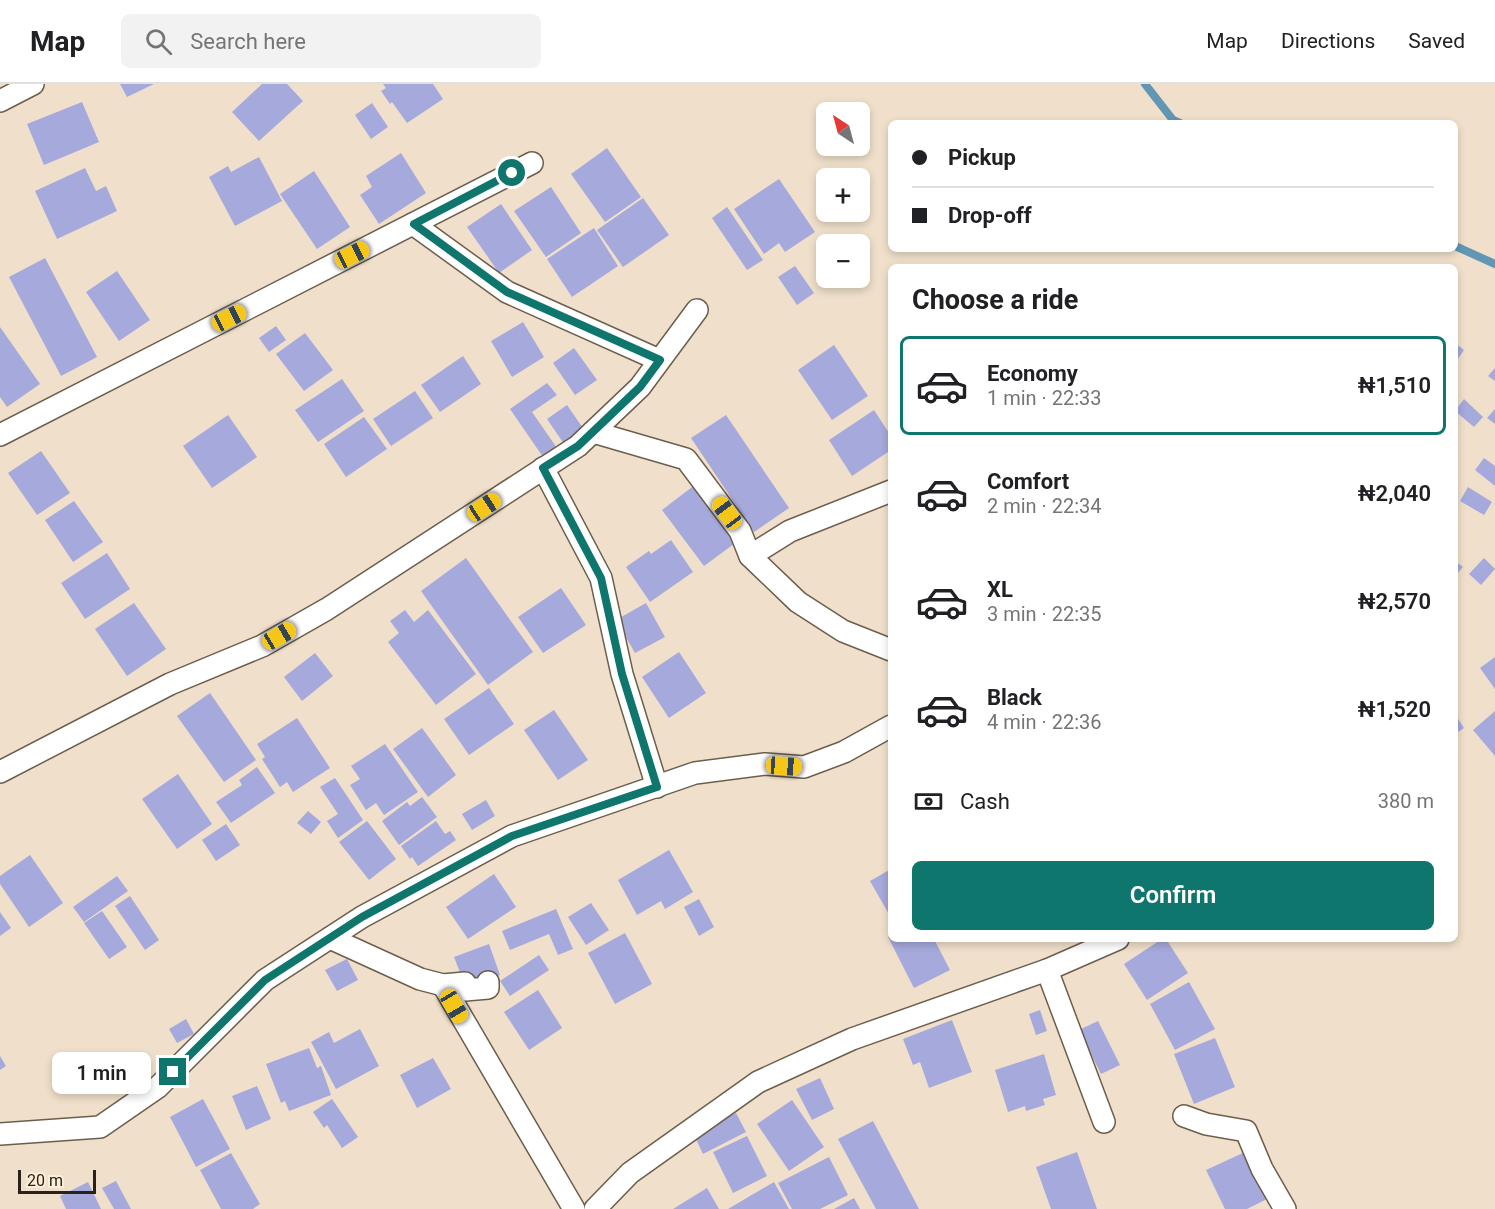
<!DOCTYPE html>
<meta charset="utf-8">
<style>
:root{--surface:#fff;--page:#f2f2f2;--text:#202124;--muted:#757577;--line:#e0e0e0;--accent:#0f766e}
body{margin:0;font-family:Roboto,sans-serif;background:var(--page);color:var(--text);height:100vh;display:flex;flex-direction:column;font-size:22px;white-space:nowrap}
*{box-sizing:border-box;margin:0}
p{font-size:20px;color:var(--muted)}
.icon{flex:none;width:33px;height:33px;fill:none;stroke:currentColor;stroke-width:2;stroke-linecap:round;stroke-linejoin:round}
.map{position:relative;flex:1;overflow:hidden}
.drawer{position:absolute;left:888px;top:180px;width:570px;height:678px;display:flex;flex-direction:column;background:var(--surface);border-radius:9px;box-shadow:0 3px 9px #0003}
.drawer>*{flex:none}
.top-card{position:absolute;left:888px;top:36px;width:570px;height:132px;border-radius:9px;box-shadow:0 3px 9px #0003;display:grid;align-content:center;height:132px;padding:0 24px;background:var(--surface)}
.needle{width:39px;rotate:324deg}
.tools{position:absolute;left:816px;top:18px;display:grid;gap:12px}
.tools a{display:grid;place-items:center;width:54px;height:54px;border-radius:9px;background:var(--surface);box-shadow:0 3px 9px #0003;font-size:30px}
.scale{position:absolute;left:18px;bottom:15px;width:78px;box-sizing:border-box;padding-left:6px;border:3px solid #28221a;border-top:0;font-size:16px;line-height:21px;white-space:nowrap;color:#28221a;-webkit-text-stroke:4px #feedd8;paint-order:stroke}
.end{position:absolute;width:27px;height:27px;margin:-14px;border:8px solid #0f766e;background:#fff;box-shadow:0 0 0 3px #fff}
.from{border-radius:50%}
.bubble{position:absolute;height:42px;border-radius:9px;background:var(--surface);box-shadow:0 3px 9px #0003;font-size:20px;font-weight:600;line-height:42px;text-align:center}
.car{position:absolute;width:18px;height:36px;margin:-18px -9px;border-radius:8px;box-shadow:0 0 4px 2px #0007;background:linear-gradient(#f5c518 24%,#345 0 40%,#f5c518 0 76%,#345 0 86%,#f5c518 0)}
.top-card b{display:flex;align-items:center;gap:21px;height:57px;font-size:22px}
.top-card b+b{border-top:2px solid var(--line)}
.top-card i{width:15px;height:15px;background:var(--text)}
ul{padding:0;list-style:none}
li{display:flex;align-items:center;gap:18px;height:99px;margin:0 12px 9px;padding:0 12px;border:3px solid transparent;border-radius:9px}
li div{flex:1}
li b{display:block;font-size:22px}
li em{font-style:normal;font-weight:600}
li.active{border-color:var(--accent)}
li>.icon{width:54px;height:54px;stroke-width:1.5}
h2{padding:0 24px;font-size:27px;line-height:72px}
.pay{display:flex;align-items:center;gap:15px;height:66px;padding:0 24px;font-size:22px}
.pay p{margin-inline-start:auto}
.primary-button{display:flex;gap:12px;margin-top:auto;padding:12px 24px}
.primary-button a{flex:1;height:69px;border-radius:9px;background:var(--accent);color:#fff;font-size:24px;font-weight:600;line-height:69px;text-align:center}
header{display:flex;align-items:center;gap:36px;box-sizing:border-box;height:84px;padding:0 30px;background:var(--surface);border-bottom:2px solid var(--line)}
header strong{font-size:28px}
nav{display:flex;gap:33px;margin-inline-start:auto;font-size:21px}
.search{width:420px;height:54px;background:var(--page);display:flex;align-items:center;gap:15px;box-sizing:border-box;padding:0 21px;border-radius:9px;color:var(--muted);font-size:22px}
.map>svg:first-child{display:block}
</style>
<header>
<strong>Map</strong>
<div class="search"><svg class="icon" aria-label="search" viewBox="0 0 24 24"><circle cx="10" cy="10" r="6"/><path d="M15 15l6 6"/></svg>Search here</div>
<nav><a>Map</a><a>Directions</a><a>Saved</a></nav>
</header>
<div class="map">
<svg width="1495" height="1125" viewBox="0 0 1495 1125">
<rect width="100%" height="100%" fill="#f0e0cb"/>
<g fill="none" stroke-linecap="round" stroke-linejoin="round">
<g stroke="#6196b5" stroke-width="8">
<path d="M1145 0 1173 36 1180 39"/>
<path d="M1455 162 1495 180"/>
</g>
</g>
<g fill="#a6a9dc">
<path d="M120 0H154L127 13Z"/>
<path d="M262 0H287L303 17 259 57 232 28Z"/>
<path d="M383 0H433L443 15 407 39 392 18 390 20 381 7 386 4Z"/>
<path d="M82 18 99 58 44 81 27 40Z"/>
<path d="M372 19 388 43 371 55 355 31Z"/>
<path d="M607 64 641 113 605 138 571 90Z"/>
<path d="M401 69 426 109 379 140 360 111 372 103 366 92Z"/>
<path d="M259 73 282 117 235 142 209 93 228 82 231 88Z"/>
<path d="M85 84 96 107 106 102 117 127 57 155 35 107Z"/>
<path d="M314 87 350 143 317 165 280 110Z"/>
<path d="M779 95 815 148 785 168 779 159 764 170 734 125Z"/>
<path d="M551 103 581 149 546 173 514 127Z"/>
<path d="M643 114 669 151 623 183 597 146Z"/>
<path d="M501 120 532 166 499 189 467 143Z"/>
<path d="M727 123 763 176 747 186 712 134Z"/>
<path d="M594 144 618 182 572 213 547 175Z"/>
<path d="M45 174 97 273 61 292 9 193Z"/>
<path d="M795 182 814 209 797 221 778 193Z"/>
<path d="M117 187 150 236 119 257 86 208Z"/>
<path d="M523 238 544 273 512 293 491 257Z"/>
<path d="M276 242 286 256 269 268 259 254Z"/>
<path d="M0 243 40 300 7 323 0 313Z"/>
<path d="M305 249 333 286 304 307 276 270Z"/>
<path d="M1455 259 1464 266 1455 279Z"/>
<path d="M834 261 868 312 832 336 798 286Z"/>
<path d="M574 264 597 296 575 311 553 279Z"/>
<path d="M463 272 481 300 440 328 421 301Z"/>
<path d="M1495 284V297L1488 292Z"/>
<path d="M342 295 364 327 318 358 295 326Z"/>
<path d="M547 299 557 311 532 328 557 364 543 373 510 325Z"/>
<path d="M415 307 433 334 391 362 373 335Z"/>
<path d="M1464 315 1483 333 1474 343 1455 327Z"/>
<path d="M567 321 585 347 564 360 547 335Z"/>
<path d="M1495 325V340L1487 334Z"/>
<path d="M874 326 891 352V366L852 392 829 356Z"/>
<path d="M228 331 257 373 212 404 183 362Z"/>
<path d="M726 331 789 424 754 448 691 354Z"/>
<path d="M364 333 387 365 346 393 324 360Z"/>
<path d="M41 367 70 409 37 431 8 389Z"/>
<path d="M1484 374 1495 382V402L1475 386Z"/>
<path d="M696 400 738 457 704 482 662 426Z"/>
<path d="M1468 403 1492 418 1484 431 1460 417Z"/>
<path d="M74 417 103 458 73 478 45 436Z"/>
<path d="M671 456 693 488 650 518 626 483 649 467 651 470Z"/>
<path d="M107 469 130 505 85 535 61 499Z"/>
<path d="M466 474 533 568 488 601 421 507Z"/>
<path d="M1484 474 1495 485 1481 501 1469 490Z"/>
<path d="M1455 477 1463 483 1455 492Z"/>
<path d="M561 504 586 541 543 569 518 533Z"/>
<path d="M134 519 166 565 127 592 95 545Z"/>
<path d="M646 519 665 553 635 569 616 536Z"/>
<path d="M405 526 414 538 428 526 476 590 436 621 388 558 399 549 390 537Z"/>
<path d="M679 568 706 609 669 634 642 593Z"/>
<path d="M315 569 333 592 302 617 284 593Z"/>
<path d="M1495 573V605L1480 584Z"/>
<path d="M489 604 514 640 469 671 444 635Z"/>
<path d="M210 609 256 676 224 698 177 632Z"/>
<path d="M554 626 588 676 558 696 524 646Z"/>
<path d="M1495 627V672L1473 646Z"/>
<path d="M1455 630 1464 644 1455 650Z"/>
<path d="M297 634 330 684 293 708 287 698 280 703 262 675 265 673 257 660Z"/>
<path d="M422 644 456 691 428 713 393 665Z"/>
<path d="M385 660 418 708 384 731 376 719 366 726 350 701 360 695 351 682Z"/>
<path d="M257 683 275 709 231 739 216 718 242 701 239 696Z"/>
<path d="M178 690 212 740 177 765 142 715Z"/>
<path d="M335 694 363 736 338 754 327 737 338 730 320 703Z"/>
<path d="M422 713 437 733 399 761 382 737 407 718 410 722Z"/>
<path d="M486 716 495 732 472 746 462 730Z"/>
<path d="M308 727 321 738 311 750 297 739Z"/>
<path d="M367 737 396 775 369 796 339 758Z"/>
<path d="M436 737 445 750 450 747 456 756 418 782 412 773 410 775 401 762Z"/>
<path d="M226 740 240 761 216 777 202 756Z"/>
<path d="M669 766 693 808 665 825 661 817 637 831 618 796Z"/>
<path d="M30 771 63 819 29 843 0 800V792Z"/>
<path d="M891 785V831L890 832 870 797Z"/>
<path d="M494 790 516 823 468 855 446 823Z"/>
<path d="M117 792 128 807 84 838 73 823Z"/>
<path d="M130 812 159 856 145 866 115 822Z"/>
<path d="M699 815 714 843 699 852 684 823Z"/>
<path d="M591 819 609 846 586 861 568 833Z"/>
<path d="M556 825 573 865 558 871 549 850 510 866 502 847Z"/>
<path d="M102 827 127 863 109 875 84 839Z"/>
<path d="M0 828 11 844 0 852Z"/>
<path d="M625 849 652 900 615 920 588 869Z"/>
<path d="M891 852V855H934L950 886 914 904 888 853Z"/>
<path d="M1162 855H1166L1188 889 1147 916 1124 880Z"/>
<path d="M489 860 500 891 469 903 461 891 454 873Z"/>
<path d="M539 871 549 886 510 912 500 897Z"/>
<path d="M347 875 358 896 337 907 325 886Z"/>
<path d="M1189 898 1215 945 1175 966 1150 920Z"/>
<path d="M538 906 562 944 529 966 504 928Z"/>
<path d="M1040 926 1047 947 1036 951 1029 930Z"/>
<path d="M186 935 194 950 177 959 169 945Z"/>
<path d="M952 936 972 988 929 1004 920 978 913 981 903 955Z"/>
<path d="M1098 937 1120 981 1101 990 1079 946Z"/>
<path d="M360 945 379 982 336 1005 311 958 329 948 334 959Z"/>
<path d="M1215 954 1235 1003 1194 1020 1174 970Z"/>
<path d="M309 964 317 984 321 982 331 1011 289 1027 285 1017 281 1019 266 980Z"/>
<path d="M1044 970 1056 1011 1043 1015 1045 1021 1026 1027 1025 1022 1008 1028 995 986Z"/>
<path d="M0 972 6 982 0 986Z"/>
<path d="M433 974 451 1005 417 1024 400 991Z"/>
<path d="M820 994 834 1025 812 1036 796 1005Z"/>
<path d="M257 1002 271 1035 246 1046 232 1012Z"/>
<path d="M203 1015 230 1065 196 1083 170 1033Z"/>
<path d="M332 1015 358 1053 342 1064 327 1041 324 1044 313 1028Z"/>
<path d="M792 1016 824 1063 789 1087 757 1040Z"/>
<path d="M736 1029 746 1048 703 1070 694 1051Z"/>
<path d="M873 1037 919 1125H876L838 1055Z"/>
<path d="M747 1052 767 1092 733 1109 713 1068Z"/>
<path d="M1077 1068 1097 1125H1051L1036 1083Z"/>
<path d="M1245 1068 1267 1115 1247 1125H1225L1206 1086Z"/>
<path d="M231 1069 260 1120 253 1125H221L200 1086Z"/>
<path d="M829 1073 848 1111 820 1125H792L778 1099Z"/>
<path d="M116 1097 131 1125H114L102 1104Z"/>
<path d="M88 1098 101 1125H66L60 1112Z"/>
<path d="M774 1098 789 1125H728Z"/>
<path d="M707 1104 719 1125H673Z"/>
<path d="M854 1114 860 1125H834Z"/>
</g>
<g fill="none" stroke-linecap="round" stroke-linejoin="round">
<defs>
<g id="street">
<path d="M0 17 33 0"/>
<path d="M413 140 507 208 659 276"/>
<path d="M593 348 686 375 740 447 750 472 798 518 843 547 891 566"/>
<path d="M0 351 532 79"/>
<path d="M543 384 601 494 622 590 657 703"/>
<path d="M750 472 790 447 891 407"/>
<path d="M0 688 170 600 262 562 327 525 578 362 640 303 697 226"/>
<path d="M330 854 420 895 443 901 465 899V906L488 904V898"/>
<path d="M443 901 574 1125"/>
<path d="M1184 1032 1206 1040 1246 1047 1262 1085 1285 1125"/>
<path d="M1104 1038 1047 886 1118 855"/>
<path d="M0 1050 100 1043 158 1003 265 896 362 833 512 752 695 689 765 680 804 683 844 668 891 642"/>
<path d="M595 1125 630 1089 758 998 852 955 1047 886"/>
</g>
</defs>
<use href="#street" stroke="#6c5e4c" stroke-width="24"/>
<use href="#street" stroke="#fff" stroke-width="21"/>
</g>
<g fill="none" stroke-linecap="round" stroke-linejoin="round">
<path stroke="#0f766e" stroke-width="8" d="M173 988 265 896 362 833 512 752 657 703 622 590 601 494 543 384 578 362 640 303 660 276 507 208 414 140 512 89"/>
</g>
</svg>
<div class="tools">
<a><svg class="needle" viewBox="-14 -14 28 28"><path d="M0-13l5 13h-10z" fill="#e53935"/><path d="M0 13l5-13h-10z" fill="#757577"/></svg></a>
<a>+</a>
<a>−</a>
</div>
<div class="scale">20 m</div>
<i class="end from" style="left:512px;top:89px"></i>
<i class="end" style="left:173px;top:988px"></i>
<div class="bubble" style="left:52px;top:968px;width:99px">1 min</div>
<i class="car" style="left:352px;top:171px;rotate:63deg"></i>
<i class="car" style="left:229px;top:234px;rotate:63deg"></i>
<i class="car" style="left:484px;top:423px;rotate:57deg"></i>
<i class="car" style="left:727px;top:429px;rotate:323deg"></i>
<i class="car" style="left:279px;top:552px;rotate:60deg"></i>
<i class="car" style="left:784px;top:682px;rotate:94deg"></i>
<i class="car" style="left:454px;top:922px;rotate:150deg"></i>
<div class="top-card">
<b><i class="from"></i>Pickup</b>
<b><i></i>Drop-off</b>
</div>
<section class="drawer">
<h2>Choose a ride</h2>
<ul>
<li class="active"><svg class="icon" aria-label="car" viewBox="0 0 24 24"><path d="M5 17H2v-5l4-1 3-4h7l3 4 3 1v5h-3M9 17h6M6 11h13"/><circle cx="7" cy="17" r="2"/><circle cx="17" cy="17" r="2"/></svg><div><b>Economy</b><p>1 min · 22:33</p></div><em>₦1,510</em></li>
<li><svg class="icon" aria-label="car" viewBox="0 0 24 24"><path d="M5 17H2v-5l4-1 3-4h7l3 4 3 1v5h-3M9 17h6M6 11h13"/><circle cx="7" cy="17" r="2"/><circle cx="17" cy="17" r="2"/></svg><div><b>Comfort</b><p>2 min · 22:34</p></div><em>₦2,040</em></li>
<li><svg class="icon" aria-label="car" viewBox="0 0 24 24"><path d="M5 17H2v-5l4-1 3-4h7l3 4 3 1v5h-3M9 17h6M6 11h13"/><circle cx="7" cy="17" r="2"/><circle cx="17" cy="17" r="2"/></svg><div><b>XL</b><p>3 min · 22:35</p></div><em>₦2,570</em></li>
<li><svg class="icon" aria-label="car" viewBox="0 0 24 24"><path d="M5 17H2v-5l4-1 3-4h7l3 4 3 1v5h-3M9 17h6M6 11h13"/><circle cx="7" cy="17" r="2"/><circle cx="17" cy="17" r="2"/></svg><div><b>Black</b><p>4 min · 22:36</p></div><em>₦1,520</em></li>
</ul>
<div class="pay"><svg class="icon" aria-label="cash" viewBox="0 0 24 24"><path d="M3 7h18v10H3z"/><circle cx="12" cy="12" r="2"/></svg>Cash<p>380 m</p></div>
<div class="primary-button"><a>Confirm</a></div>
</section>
</div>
